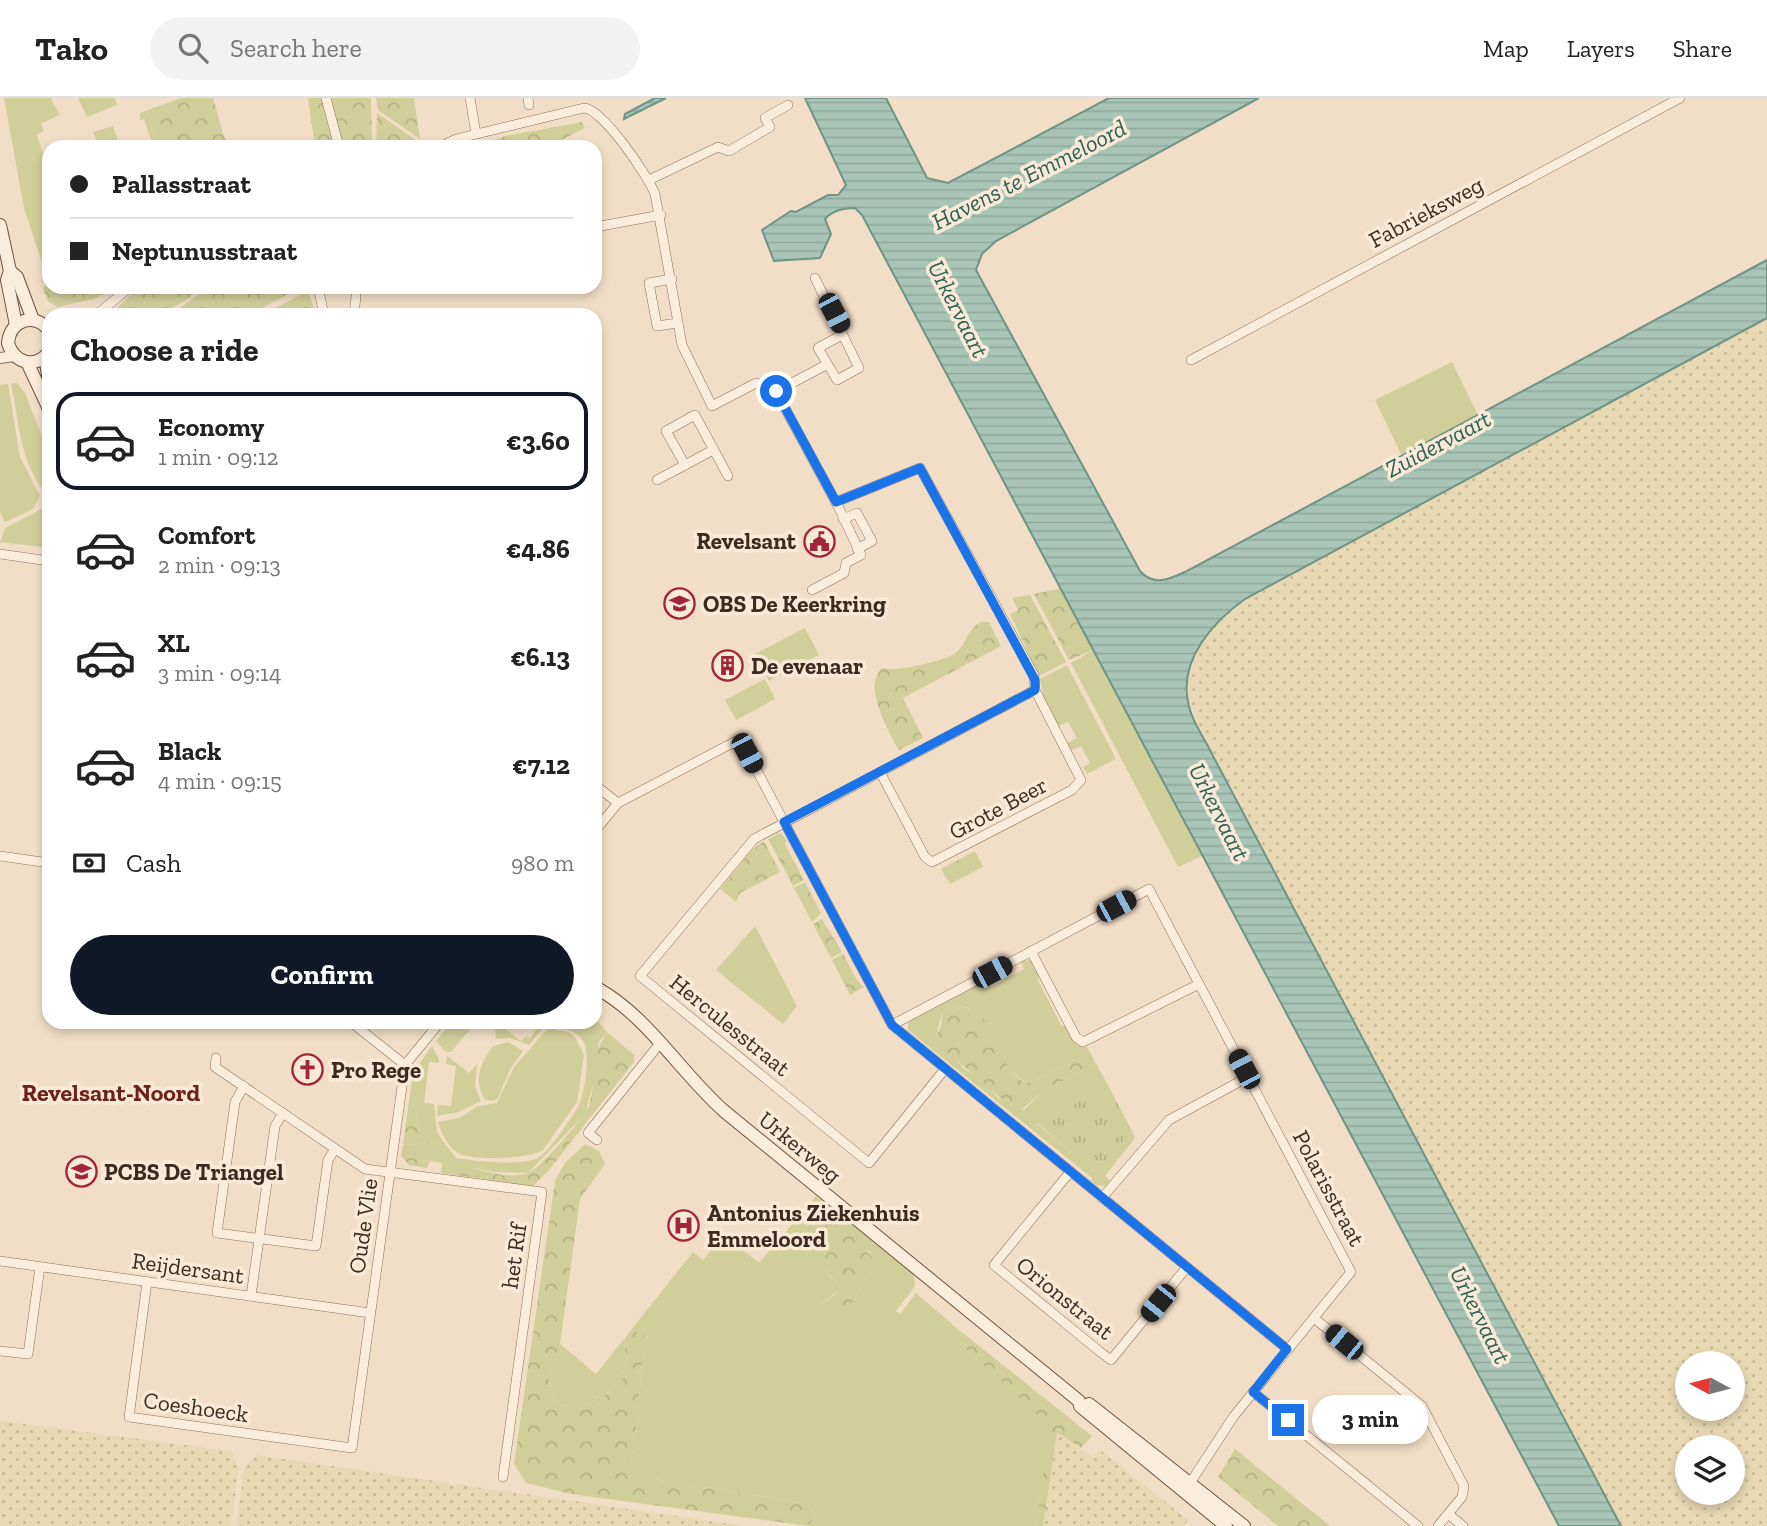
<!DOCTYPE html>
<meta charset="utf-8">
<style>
:root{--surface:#fff;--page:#f2f2f2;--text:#222;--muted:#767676;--line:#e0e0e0;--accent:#111827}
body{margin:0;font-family:"Zilla Slab",serif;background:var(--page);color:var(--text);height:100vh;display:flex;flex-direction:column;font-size:26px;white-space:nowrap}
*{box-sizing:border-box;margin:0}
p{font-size:23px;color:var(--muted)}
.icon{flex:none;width:38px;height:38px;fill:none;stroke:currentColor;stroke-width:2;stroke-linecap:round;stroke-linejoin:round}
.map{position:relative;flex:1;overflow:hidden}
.drawer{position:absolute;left:42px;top:210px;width:560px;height:721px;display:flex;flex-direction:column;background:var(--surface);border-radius:21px;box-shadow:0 4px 10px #0003}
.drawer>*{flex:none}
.banner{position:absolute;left:42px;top:42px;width:560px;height:154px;border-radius:21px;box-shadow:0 4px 10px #0003;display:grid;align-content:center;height:154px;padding:0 28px;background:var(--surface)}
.needle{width:46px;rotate:277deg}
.controls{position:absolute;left:1675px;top:1253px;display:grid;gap:14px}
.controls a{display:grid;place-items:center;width:70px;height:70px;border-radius:50%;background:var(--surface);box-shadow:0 4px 10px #0003;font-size:35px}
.end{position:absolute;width:32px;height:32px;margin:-16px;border:9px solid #1a73e8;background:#fff;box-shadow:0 0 0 4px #fff}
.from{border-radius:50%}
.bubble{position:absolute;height:49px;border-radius:24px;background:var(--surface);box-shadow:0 4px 10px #0003;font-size:23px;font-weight:700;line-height:49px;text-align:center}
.car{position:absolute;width:21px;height:42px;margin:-21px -10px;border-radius:9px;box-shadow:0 0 5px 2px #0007;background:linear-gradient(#222 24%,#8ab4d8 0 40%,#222 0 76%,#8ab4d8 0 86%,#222 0)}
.banner b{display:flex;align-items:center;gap:24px;height:66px;font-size:26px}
.banner b+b{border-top:2px solid var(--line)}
.banner i{width:18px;height:18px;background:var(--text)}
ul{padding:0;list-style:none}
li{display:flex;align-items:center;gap:21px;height:98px;margin:0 14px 10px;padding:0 14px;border:4px solid transparent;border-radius:21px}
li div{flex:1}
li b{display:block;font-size:26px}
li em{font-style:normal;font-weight:700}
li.current{border-color:var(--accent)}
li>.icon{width:63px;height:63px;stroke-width:1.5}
h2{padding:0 28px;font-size:32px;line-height:84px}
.pay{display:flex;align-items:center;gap:18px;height:77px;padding:0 28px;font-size:26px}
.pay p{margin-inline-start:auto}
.primary-button{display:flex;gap:14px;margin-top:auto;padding:14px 28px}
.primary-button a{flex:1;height:80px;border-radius:42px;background:var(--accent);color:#fff;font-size:28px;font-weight:700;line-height:80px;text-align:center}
header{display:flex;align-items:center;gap:42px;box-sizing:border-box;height:98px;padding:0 35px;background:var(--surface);border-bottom:2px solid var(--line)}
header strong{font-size:33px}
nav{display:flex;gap:38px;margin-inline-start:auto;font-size:24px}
.search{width:490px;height:63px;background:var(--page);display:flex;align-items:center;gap:18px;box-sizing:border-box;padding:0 24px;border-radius:38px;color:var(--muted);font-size:26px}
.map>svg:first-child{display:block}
</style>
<header>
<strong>Tako</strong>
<div class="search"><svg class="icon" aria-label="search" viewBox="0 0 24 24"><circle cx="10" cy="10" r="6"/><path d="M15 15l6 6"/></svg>Search here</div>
<nav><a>Map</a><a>Layers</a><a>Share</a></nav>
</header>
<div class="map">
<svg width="1767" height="1428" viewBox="0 0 1767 1428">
<defs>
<pattern id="farmland-dots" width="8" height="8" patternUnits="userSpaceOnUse" patternTransform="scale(1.75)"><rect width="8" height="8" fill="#e8d8b3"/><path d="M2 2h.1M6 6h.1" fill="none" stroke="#c8b99a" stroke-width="1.8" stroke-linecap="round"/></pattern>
<pattern id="forest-crowns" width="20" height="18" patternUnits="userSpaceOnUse" patternTransform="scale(1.75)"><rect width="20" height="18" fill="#d1cf99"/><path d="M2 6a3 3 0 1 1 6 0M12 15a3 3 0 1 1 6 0" fill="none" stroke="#b4b283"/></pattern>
<pattern id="park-tufts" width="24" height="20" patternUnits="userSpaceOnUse" patternTransform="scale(1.75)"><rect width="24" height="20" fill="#d1cf99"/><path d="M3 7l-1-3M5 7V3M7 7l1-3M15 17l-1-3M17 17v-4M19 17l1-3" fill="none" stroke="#b4b283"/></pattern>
<pattern id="water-rules" width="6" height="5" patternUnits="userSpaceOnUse" patternTransform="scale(1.75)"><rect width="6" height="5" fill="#a8c5b8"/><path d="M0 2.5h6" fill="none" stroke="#92a99e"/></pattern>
</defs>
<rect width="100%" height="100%" fill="#f2dec6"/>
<g fill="url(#farmland-dots)" fill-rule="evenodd">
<path d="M1767 220V1428H1621L1213 658 1188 604 1187 583 1197 555 1208 534 1224 516 1246 501ZM1687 1265H1732V1311H1687ZM1687 1349H1732V1395H1687Z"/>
<path d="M0 1323 231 1353 239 1370 231 1428H0Z"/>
<path d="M1057 1334 1092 1359 1100 1352 1188 1422 1184 1428H1043Z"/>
<path d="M256 1357 745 1428H236L244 1371Z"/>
</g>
<g fill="#d1cf99" fill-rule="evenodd">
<path d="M4 0H51L59 16 65 14 41 26 44 33 37 37 49 74V189L43 191 48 183 24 110Z"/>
<path d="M78 0H115L117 7 87 19Z"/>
<path d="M148 12 157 49H153L144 21 140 22V15Z"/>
<path d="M113 28 120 49H100L93 34Z"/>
<path d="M1452 264 1478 317 1402 358 1375 302Z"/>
<path d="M17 285 25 295 49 356V399C19 366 20 327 11 286Z"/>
<path d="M8 286 20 359 40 398 33 411 5 424 0 414V287Z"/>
<path d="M49 407V450L0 444 5 430Z"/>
<path d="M805 530 819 557 769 583 755 556Z"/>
<path d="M1095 551 1204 757 1178 769 1071 565Z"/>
<path d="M1067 567 1116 661 1087 676 1083 669 1090 665 1081 648 1071 653 1067 645 1077 640 1068 624 1058 628 1044 601 1040 581Z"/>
<path d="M765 581 775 601 736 622 725 602Z"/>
<path d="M755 828 797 908 783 926 716 872Z"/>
<path d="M1028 862 1033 864 1039 875 1038 882 1061 927 1067 928 1077 947 1087 949 1091 957C1066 961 1050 980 1026 985L1011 973 969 910 958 907 942 915 936 938 963 970 983 983 998 1000 1024 1012 1044 992 1096 966 1109 989 1037 1026 1097 1075 1132 1033 1135 1040 1105 1078 1110 1083 1105 1088 1096 1087 1091 1083 1092 1080 908 932V925L917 918 988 881 992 888 1024 871 1021 864Z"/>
<path d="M595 921 608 935 599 943 593 986 585 1016 528 1075 495 1074 401 1058 403 1047 443 1043 456 1060C478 1063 514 1068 536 1061 547 1057 573 1018 579 1007 585 993 591 957 583 943 575 929 557 932 548 924H595Z"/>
<path d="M452 924H476L451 954H446L436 943Z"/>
<path d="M541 925 544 929 529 947 510 940 496 941 495 931 500 927 521 943 526 938 530 940Z"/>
<path d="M548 930 568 934 575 939 584 957 577 1004 543 1052C530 1061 467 1064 455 1053 448 1047 440 1033 438 1024L459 1020 478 1008 497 1005 514 969Z"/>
<path d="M508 944 523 953 510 971 498 1000 494 1003 485 1002C473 983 480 966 493 948Z"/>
<path d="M432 948 439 961V965L429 964 424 1005 434 1006 437 1034 417 1031 416 1010 409 1003 413 975Z"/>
<path d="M447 958 469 975 477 966 475 988 481 1003 459 1014 437 1018 438 1007 451 1008 456 968 446 966Z"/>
<path d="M816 1098 914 1176 915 1188 896 1213 900 1216 916 1195 959 1232 965 1250 1051 1328 1036 1428H808L814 1420 809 1406 629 1377 638 1317 643 1250 648 1239 631 1232 693 1154 703 1162 724 1137 759 1165ZM831 1125 870 1154 871 1175 861 1184 855 1202 813 1211C860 1182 826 1189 822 1162 820 1151 828 1135 831 1125Z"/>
<path d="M624 1241 626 1259 622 1283 603 1299 575 1312 555 1304 549 1282 560 1246 596 1276Z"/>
</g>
<g fill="url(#forest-crowns)">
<path d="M181 0H213L224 39 233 49H157L148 12Z"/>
<path d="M308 0H371L372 49H315Z"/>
<path d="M376 0H414L420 41 378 12Z"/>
<path d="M377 15 420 45 412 49H376Z"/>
<path d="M582 24 585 30 548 49 484 47 505 38Z"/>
<path d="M49 189H117L94 201 57 209 48 203 43 191Z"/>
<path d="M139 189H201C168 220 152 217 110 217Z"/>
<path d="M208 189H301L249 217H171Z"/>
<path d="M308 193 316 217H262Z"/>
<path d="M1062 490 1095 551 1069 562 1034 496Z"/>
<path d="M1030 497 1066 564 1039 578 1010 516 1018 512 1012 500Z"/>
<path d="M981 524H989L1001 548 903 600 923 640 899 652C889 635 861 585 883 570 893 575 949 562 957 554 967 544 968 530 981 524Z"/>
<path d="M780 735 786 741 785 746 804 782 793 788 768 741Z"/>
<path d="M764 743 780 774 740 795 736 804 720 791 752 752Z"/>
<path d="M805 784 821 815 812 824 794 790Z"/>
<path d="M822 821 842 854 831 860 813 826Z"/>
<path d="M843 856 858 884 864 889 850 897 832 862Z"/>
<path d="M958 907C1010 922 991 967 1026 985 1050 980 1066 961 1091 957L1096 966 1044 992 1018 1015 941 949 936 938 941 928 942 915Z"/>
<path d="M608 935 634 957V964L549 1072 533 1088 441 1075 442 1065C468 1065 502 1084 528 1075 540 1071 585 1019 589 1007 597 983 590 953 608 935Z"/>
<path d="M409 1003 416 1010 417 1031 437 1034 443 1043 403 1047Z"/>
<path d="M585 1046 599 1053 605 1066 580 1101 560 1246 549 1282 555 1304 575 1312 603 1299 622 1283 626 1259 624 1241 631 1232 648 1239 643 1250 638 1317 629 1377 809 1406 814 1420 808 1428 571 1396 526 1385 514 1366 555 1083 565 1065Z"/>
<path d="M401 1058 430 1063 427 1070 409 1067Z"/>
<path d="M831 1125C849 1135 866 1146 875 1165L871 1175 861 1184 855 1202 843 1212 812 1218 813 1211C833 1198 847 1196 827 1174 821 1168 819 1156 812 1149L821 1128Z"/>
<path d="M959 1232 1092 1338 1081 1350 1057 1334 1043 1428H1036L1050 1328 965 1250Z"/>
<path d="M1235 1351 1330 1428H1278L1218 1379Z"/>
</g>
<g fill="url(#park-tufts)">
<path d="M975 753 983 769 950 786 941 771Z"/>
<path d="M1109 989 1132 1033 1097 1076 1037 1025Z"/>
</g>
<g fill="url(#water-rules)" stroke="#6e9485" stroke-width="2">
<path d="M655 0H666L624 21 625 16Z"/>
<path d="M805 0H886L927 80 948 85 1109 0H1259L996 143 982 156 976 172 1140 473C1154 489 1170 481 1187 473L1767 162V220L1245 501C1214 523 1179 561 1188 604 1191 622 1205 641 1213 658L1621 1428H1559L862 117 855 110C844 110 832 113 825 121L831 136 820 160 774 163 762 132 791 113 796 114 828 97H838L846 87Z"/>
</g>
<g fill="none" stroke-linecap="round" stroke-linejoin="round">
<defs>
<g id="minor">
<path d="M326 0 339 49"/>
<path d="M470 0 476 36"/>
<path d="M528 0 529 7"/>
<path d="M440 49 456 41 584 10C603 11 648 78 655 96L682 247 712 308 756 285 774 290 838 408 861 457 846 465 844 475 812 492"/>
<path d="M649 82 718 49 729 53 770 29 765 20 788 7"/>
<path d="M595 129 661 117"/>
<path d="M815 180 859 270 837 282 818 250 842 237"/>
<path d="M672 181 649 185 657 228 678 225"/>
<path d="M318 189 324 217"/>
<path d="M96 217 130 189"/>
<path d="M354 217 356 198"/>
<path d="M1191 262 1680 0"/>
<path d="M777 293 826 267"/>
<path d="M685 367 666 333 695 317 728 378"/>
<path d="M657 382 713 352"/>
<path d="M836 404 920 370 1034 577 1035 592 1081 682 1072 692 932 764 925 759 880 674"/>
<path d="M843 421 857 415 872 443 857 451"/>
<path d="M0 456 49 463"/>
<path d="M595 687 618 705"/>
<path d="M595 733 618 705 740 641 892 927 1287 1251"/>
<path d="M0 758 49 765"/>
<path d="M1031 853 1076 939 1083 944 1199 886"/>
<path d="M351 924 405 967"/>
<path d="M892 927 1149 791 1351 1174 1234 1318 1188 1388"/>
<path d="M216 960 215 969 365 1071 542 1094 503 1379"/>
<path d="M945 971 869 1065 640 878 754 741 1035 592"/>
<path d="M244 988 235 1004 217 1135 316 1148 328 1062 335 1051"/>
<path d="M597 1042 588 1035 661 944"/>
<path d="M1070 1074 994 1167 1099 1253 1111 1262 1187 1169"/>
<path d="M1102 1100 1169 1022 1248 979"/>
<path d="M0 1163 370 1215"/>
<path d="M147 1184 129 1319 352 1350 405 967 440 924"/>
<path d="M251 1198 275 1028 283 1015"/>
<path d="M1314 1220 1422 1308 1464 1388 1462 1399 1438 1428"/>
<path d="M0 1253 28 1256 40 1169"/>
<path d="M1253 1294 1418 1428"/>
<path d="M1448 1416 1463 1428"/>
</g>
<path id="tertiary" d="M0 260 14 258"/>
<g id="secondary">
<path d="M0 127 10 173 7 182 16 227"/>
<path d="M10 173 17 179 33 222"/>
<path d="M49 232C34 214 10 222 8 245 14 266 36 271 49 254"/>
<path d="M45 259 49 283"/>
<path d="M27 264 49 311"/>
<path d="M595 889C648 918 679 973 724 1013L1079 1303 1080 1308 1226 1428"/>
<path d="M1089 1306 1244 1428"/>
</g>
</defs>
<use href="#minor" stroke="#8f6e5a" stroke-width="10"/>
<use href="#tertiary" stroke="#8f6e5a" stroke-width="12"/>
<use href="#secondary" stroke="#714f3d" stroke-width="14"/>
<use href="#minor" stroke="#fbeddb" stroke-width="9"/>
<use href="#tertiary" stroke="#fbeddb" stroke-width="10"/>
<use href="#secondary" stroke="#fbeddb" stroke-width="12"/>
</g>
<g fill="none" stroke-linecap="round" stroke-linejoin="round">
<path stroke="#1a73e8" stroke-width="9" d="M776 293 836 404 920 370 1035 582V592L784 724 892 927 1287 1251 1253 1294 1288 1322"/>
</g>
<defs>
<symbol id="civic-ring" viewBox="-11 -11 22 22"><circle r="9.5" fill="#f8ead7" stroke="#a22639" stroke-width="1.5"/><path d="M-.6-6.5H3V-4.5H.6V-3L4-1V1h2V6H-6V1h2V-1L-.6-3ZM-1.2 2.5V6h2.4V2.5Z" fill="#a22639"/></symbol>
<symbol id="school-ring" viewBox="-11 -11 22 22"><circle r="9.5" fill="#f8ead7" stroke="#a22639" stroke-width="1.5"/><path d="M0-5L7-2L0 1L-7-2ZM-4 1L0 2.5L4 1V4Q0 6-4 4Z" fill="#a22639"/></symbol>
<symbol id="building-ring" viewBox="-11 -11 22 22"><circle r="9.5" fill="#f8ead7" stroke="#a22639" stroke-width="1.5"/><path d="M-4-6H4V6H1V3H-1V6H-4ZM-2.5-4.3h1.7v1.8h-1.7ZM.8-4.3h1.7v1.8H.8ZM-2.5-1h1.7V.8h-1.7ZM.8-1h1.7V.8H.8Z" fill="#a22639"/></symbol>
<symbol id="church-ring" viewBox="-11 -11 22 22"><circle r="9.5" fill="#f8ead7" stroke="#a22639" stroke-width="1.5"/><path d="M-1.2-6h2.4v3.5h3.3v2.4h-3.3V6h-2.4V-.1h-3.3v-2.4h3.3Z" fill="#a22639"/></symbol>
<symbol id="hospital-ring" viewBox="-11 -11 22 22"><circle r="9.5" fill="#f8ead7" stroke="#a22639" stroke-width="1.5"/><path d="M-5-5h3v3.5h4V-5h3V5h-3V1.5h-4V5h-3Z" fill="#a22639"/></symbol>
</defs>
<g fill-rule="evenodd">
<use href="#civic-ring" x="802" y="426" width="35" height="35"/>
<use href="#school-ring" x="662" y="488" width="35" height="35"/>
<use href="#building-ring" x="710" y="550" width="35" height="35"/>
<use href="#church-ring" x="290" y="954" width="35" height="35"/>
<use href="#school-ring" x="64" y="1056" width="35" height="35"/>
<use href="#hospital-ring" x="666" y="1110" width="35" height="35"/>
</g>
<g text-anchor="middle" stroke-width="7" stroke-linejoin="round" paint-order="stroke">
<g font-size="23" fill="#3e291f" stroke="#f8ead7">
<text transform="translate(1426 114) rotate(-28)" y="8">Fabrieksweg</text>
<text transform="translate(998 710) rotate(-28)" y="8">Grote Beer</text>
<text transform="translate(730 927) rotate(39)" y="8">Herculesstraat</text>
<text transform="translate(800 1049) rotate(39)" y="8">Urkerweg</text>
<text transform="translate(1329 1090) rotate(62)" y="8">Polarisstraat</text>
<text transform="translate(363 1128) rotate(-82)" y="8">Oude Vlie</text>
<text transform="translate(514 1158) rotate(-82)" y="8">het Rif</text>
<text transform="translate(188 1170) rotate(8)" y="8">Reijdersant</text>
<text transform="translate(1065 1200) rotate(39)" y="8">Orionstraat</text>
<text transform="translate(196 1309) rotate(8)" y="8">Coeshoeck</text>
</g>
<g font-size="23" font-weight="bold" fill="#3e291f" stroke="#f8ead7" text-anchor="start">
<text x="796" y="451" text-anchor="end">Revelsant</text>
<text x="703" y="514">OBS De Keerkring</text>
<text x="751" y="576">De evenaar</text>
<text x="331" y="980">Pro Rege</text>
<text x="104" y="1082">PCBS De Triangel</text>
<text x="707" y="1123">Antonius Ziekenhuis<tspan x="707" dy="26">Emmeloord</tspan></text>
</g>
<g font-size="24" font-style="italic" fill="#2d5f54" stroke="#f8ead7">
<text transform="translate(1029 77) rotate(-27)" y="8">Havens te Emmeloord</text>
<text transform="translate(958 211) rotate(63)" y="8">Urkervaart</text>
<text transform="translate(1438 346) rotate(-28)" y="8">Zuidervaart</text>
<text transform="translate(1219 714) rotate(63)" y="8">Urkervaart</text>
<text transform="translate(1480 1217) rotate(63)" y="8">Urkervaart</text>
</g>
<g font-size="24" font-weight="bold" fill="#6e201b" stroke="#f8ead7">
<text x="111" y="1003">Revelsant-Noord</text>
</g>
</g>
</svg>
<div class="controls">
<a><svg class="needle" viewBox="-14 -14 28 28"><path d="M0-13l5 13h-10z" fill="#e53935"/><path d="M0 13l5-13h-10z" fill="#767676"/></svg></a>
<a><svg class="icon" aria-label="layers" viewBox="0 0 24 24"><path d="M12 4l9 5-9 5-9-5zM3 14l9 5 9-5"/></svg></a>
</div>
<i class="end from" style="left:776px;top:293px"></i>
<i class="end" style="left:1288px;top:1322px"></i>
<div class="bubble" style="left:1312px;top:1297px;width:116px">3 min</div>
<i class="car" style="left:834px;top:215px;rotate:152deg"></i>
<i class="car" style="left:747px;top:655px;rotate:152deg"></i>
<i class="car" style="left:1116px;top:808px;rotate:62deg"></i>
<i class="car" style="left:992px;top:874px;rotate:62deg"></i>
<i class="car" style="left:1244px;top:971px;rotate:332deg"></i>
<i class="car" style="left:1158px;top:1205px;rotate:219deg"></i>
<i class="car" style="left:1344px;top:1244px;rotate:309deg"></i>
<div class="banner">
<b><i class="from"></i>Pallasstraat</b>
<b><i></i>Neptunusstraat</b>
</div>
<section class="drawer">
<h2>Choose a ride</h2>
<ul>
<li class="current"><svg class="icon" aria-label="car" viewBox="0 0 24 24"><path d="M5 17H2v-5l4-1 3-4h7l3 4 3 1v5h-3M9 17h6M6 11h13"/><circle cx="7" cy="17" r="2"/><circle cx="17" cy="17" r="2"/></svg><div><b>Economy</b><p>1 min · 09:12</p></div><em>€3.60</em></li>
<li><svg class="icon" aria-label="car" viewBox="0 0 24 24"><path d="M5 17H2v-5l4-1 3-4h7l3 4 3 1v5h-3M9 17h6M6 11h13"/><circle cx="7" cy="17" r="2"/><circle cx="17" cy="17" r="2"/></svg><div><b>Comfort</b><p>2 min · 09:13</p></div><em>€4.86</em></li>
<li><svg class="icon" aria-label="car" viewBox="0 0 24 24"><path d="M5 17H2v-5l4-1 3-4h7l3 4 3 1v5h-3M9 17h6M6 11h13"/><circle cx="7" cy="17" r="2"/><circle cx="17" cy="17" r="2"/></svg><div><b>XL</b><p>3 min · 09:14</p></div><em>€6.13</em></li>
<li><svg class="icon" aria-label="car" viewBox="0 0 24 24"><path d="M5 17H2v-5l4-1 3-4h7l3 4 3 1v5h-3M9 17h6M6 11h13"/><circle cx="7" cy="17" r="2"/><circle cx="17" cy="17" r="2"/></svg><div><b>Black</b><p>4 min · 09:15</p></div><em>€7.12</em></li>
</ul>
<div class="pay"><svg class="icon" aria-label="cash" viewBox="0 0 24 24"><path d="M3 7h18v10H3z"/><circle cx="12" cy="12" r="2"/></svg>Cash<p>980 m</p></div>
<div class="primary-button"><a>Confirm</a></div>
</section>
</div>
